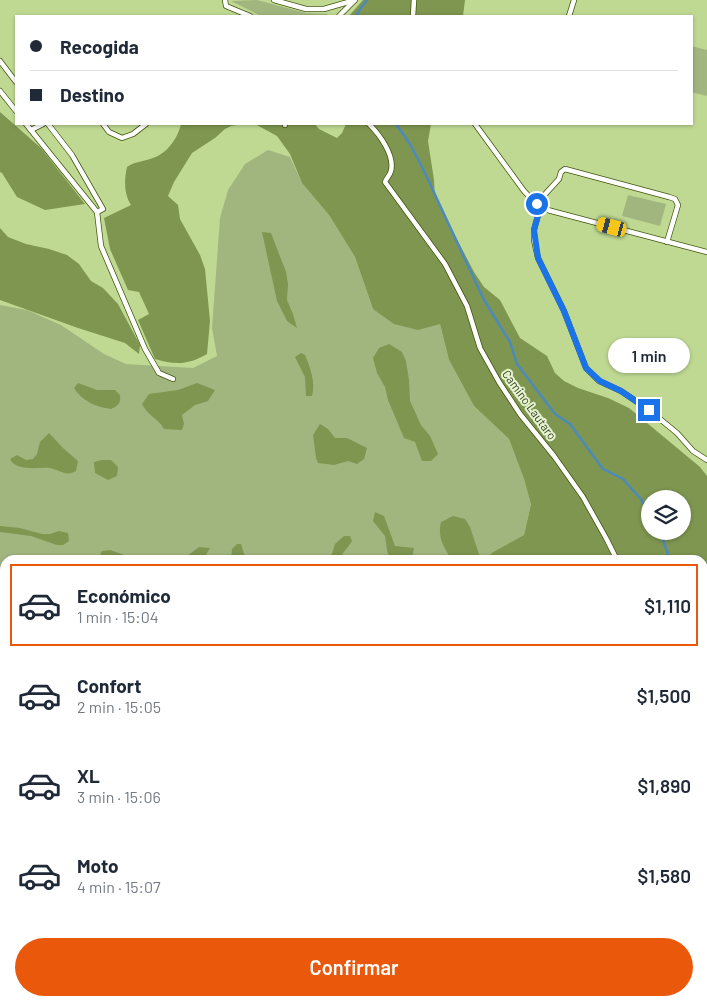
<!DOCTYPE html>
<html lang="es">
<meta charset="utf-8">
<style>
:root{--surface:#fff;--page:#f6f6f7;--text:#1f2937;--muted:#747a83;--line:#e0e1e3;--accent:#ea580c}
body{margin:0;font-family:Barlow,sans-serif;background:var(--page);color:var(--text);height:100vh;display:flex;flex-direction:column;font-size:19px;white-space:nowrap}
*{box-sizing:border-box;margin:0}
p{font-size:16px;color:var(--muted)}
.icon{flex:none;width:28px;height:28px;fill:none;stroke:currentColor;stroke-width:2;stroke-linecap:round;stroke-linejoin:round}
.map{position:relative;flex:1;overflow:hidden}
.side{position:absolute;left:0px;top:555px;width:708px;height:451px;display:flex;flex-direction:column;background:var(--surface);border-radius:15px 15px 0 0;box-shadow:0 1px 4px #0004}
.side>*{flex:none}
.hud{position:absolute;left:15px;top:15px;width:678px;height:110px;border-radius:0px;box-shadow:0 1px 4px #0004;display:grid;align-content:center;height:110px;padding:0 15px;background:var(--surface)}
.controls{position:absolute;left:641px;top:490px;display:grid;gap:10px}
.controls a{display:grid;place-items:center;width:50px;height:50px;border-radius:50%;background:var(--surface);box-shadow:0 1px 4px #0004;font-size:25px}
.end{position:absolute;width:22px;height:22px;margin:-11px;border:6px solid #1a73e8;background:#fff;box-shadow:0 0 0 2px #fff}
.from{border-radius:50%}
.bubble{position:absolute;height:35px;border-radius:18px;background:var(--surface);box-shadow:0 1px 4px #0004;font-size:16px;font-weight:600;line-height:35px;text-align:center}
.car{position:absolute;width:15px;height:30px;margin:-15px -8px;border-radius:6px;box-shadow:0 0 4px 1px #0007;background:linear-gradient(#f5c518 24%,#345 0 40%,#f5c518 0 76%,#345 0 86%,#f5c518 0)}
.hud b{display:flex;align-items:center;gap:18px;height:48px;font-size:19px}
.hud b+b{border-top:1px solid var(--line)}
.hud i{width:12px;height:12px;background:var(--text)}
ul{padding:9px 0 0;list-style:none}
li{display:flex;align-items:center;gap:15px;height:82px;margin:0 10px 8px;padding:0 5px;border:2px solid transparent;border-radius:0px}
li div{flex:1}
li b{display:block;font-size:19px}
li em{font-style:normal;font-weight:600}
li.on{border-color:var(--accent)}
li>.icon{width:45px;height:45px;stroke-width:1.5}
.action{display:flex;gap:10px;margin-top:auto;padding:10px 15px}
.action a{flex:1;height:58px;border-radius:30px;background:var(--accent);color:#fff;font-size:20px;font-weight:600;line-height:58px;text-align:center}
.map>svg:first-child{display:block}
</style>
<div class="map">
<svg width="707" height="1006" viewBox="0 0 707 1006">
<rect width="100%" height="100%" fill="#bfd993"/>
<g fill="#a1b67f">
<path d="M257 0 306 13 328 14 326 16H261L231 1Z"/>
<path d="M691 46 707 50V96L691 92Z"/>
<path d="M268 150 290 157 302 183 329 215 355 257 373 309 440 324 449 360 474 406 509 439 524 479 531 503 524 535 493 552 484 560H5V573L0 571V305L27 310 61 325 104 354 126 364 193 368 217 356 212 328 220 218 228 190 245 164Z"/>
<path d="M628 195 666 204 660 226 622 216Z"/>
<path d="M707 679V1006H0V961H5V1001H702V681Z"/>
</g>
<g fill="#7e9650" fill-rule="evenodd">
<path d="M363 0H465L463 16H349Z"/>
<path d="M0 112 41 148 85 204 45 210 17 197 2 173 0 172Z"/>
<path d="M181 124H244L231 126 225 129 215 138 192 153 174 182 168 196 178 205 180 219 200 255 205 269 210 321 207 354C188 365 175 365 155 359L138 320 149 314 139 292 128 290 110 249 104 218 131 205C124 194 124 180 127 167 134 162 141 162 150 159 166 155 177 140 181 124Z"/>
<path d="M255 124H315L319 129 337 138 342 133 346 124H431L428 141 434 180 435 197 474 272 484 287 500 300 520 338 547 356 555 373 564 381 578 388 608 398 629 408 700 467 707 476V679L703 681 702 560H484L493 552 524 535 531 504 524 479 509 439 474 406 449 360 440 324 418 330 394 324 373 309 355 257 329 215 302 183 290 154 277 136ZM650 499H682V531H650Z"/>
<path d="M0 228 8 237 26 244 49 249 67 255 79 264 91 281 103 288 118 304 140 345 139 354 125 343 78 328 0 300Z"/>
<path d="M262 232 271 233 286 272 288 284 287 300 293 314 297 328 287 321 277 301Z"/>
<path d="M389 344 402 352 406 361 409 380 410 401 421 425 430 436 438 454 431 461H422L415 442 404 438 388 400 385 387 377 373 373 358 379 348Z"/>
<path d="M301 353 305 355C310 367 316 383 312 396H306L305 377 295 357Z"/>
<path d="M78 383 97 390H115L120 395C121 403 118 406 111 409 96 407 82 401 74 388Z"/>
<path d="M197 383 215 390 208 401 195 405 182 415 184 424 182 430 164 429C158 418 148 416 142 404L149 394 178 390Z"/>
<path d="M320 424 328 429 335 438H347L367 448 364 459 357 464 348 461 334 465 318 463 316 458 313 435Z"/>
<path d="M49 433 63 448 78 461 76 471C66 477 60 470 50 468 39 467 16 472 10 459L17 455 26 460 33 459 37 454 40 442Z"/>
<path d="M102 460H111L118 467 117 476 108 480 95 473 94 462Z"/>
<path d="M375 512 384 516 395 546 414 548 412 559 393 560 389 557 387 550 385 536 373 521Z"/>
<path d="M453 516 465 519 470 527 481 560H452C444 548 437 537 441 522Z"/>
<path d="M0 526 20 528 42 534H50L59 531 68 533 69 541 63 545H57L31 536 0 532Z"/>
<path d="M344 536H350L352 541C348 548 342 553 339 560H330L335 544Z"/>
<path d="M237 544H241L246 560H231L232 549Z"/>
<path d="M199 547 210 548 203 560H170L183 559Z"/>
<path d="M110 550 139 560H109L100 554 102 551Z"/>
<path d="M0 571 5 573V961H0Z"/>
</g>
<g fill="none" stroke-linecap="round" stroke-linejoin="round">
<g stroke="#4c8abc" stroke-width="2.5">
<path d="M356 16 360 9 367 0"/>
<path d="M396 124 410 144 424 171 484 300 510 342 517 364 555 414 570 424 603 469 623 479 640 498 650 514"/>
<path d="M660 531 670 560"/>
<path d="M702 593 707 597"/>
<path d="M0 892 5 895"/>
<path d="M107 1001 108 1006"/>
</g>
<defs>
<g id="lane">
<path d="M225 0 226 6 250 16"/>
<path d="M274 0 306 9H324L355 0"/>
<path d="M339 16 354 1"/>
<path d="M413 16 414 0"/>
<path d="M569 16 574 0"/>
<path d="M0 61 16 82"/>
<path d="M0 91 16 111"/>
<path d="M26 124 97 212 103 209 72 155 48 124"/>
<path d="M103 124 109 132 122 138 133 134 146 124"/>
<path d="M369 124C379 134 395 155 391 171 390 175 386 179 385 182L445 264 467 306 480 348 499 382 520 414 554 456 583 497 606 538 617 560"/>
<path d="M475 124 524 191 540 208 534 230V240L538 258 564 311 586 368 599 381 621 391 649 410 677 433 693 451 707 460"/>
<path d="M285 125V124"/>
<path d="M31 130 43 124"/>
<path d="M537 203 559 179 561 172 565 169 669 197 675 199 678 205 667 242"/>
<path d="M540 208 707 252"/>
<path d="M97 212 101 246 145 349 159 373 173 379"/>
<path d="M702 828 707 822"/>
</g>
</defs>
<use href="#lane" stroke="#41550e" stroke-width="6"/>
<use href="#lane" stroke="#fff" stroke-width="4.5"/>
</g>
<g fill="none" stroke-linecap="round" stroke-linejoin="round">
<path stroke="#1a73e8" stroke-width="6" d="M537 204 540 208 534 230 538 258 564 311 586 368 600 381 621 391 649 410"/>
</g>
<g text-anchor="middle" stroke-width="4" stroke-linejoin="round" paint-order="stroke">
<g font-size="12" fill="#374225" stroke="#e7f4d1">
<text transform="translate(529 405) rotate(54)" y="4">Camino Lautaro</text>
</g>
</g>
</svg>
<div class="controls">
<a><svg class="icon" aria-label="layers" viewBox="0 0 24 24"><path d="M12 4l9 5-9 5-9-5zM3 14l9 5 9-5"/></svg></a>
</div>
<i class="end from" style="left:537px;top:204px"></i>
<i class="end" style="left:649px;top:410px"></i>
<div class="bubble" style="left:608px;top:338px;width:82px">1 min</div>
<i class="car" style="left:612px;top:227px;rotate:285deg"></i>
<div class="hud">
<b><i class="from"></i>Recogida</b>
<b><i></i>Destino</b>
</div>
<section class="side">
<ul>
<li class="on"><svg class="icon" aria-label="car" viewBox="0 0 24 24"><path d="M5 17H2v-5l4-1 3-4h7l3 4 3 1v5h-3M9 17h6M6 11h13"/><circle cx="7" cy="17" r="2"/><circle cx="17" cy="17" r="2"/></svg><div><b>Económico</b><p>1 min · 15:04</p></div><em>$1,110</em></li>
<li><svg class="icon" aria-label="car" viewBox="0 0 24 24"><path d="M5 17H2v-5l4-1 3-4h7l3 4 3 1v5h-3M9 17h6M6 11h13"/><circle cx="7" cy="17" r="2"/><circle cx="17" cy="17" r="2"/></svg><div><b>Confort</b><p>2 min · 15:05</p></div><em>$1,500</em></li>
<li><svg class="icon" aria-label="car" viewBox="0 0 24 24"><path d="M5 17H2v-5l4-1 3-4h7l3 4 3 1v5h-3M9 17h6M6 11h13"/><circle cx="7" cy="17" r="2"/><circle cx="17" cy="17" r="2"/></svg><div><b>XL</b><p>3 min · 15:06</p></div><em>$1,890</em></li>
<li><svg class="icon" aria-label="car" viewBox="0 0 24 24"><path d="M5 17H2v-5l4-1 3-4h7l3 4 3 1v5h-3M9 17h6M6 11h13"/><circle cx="7" cy="17" r="2"/><circle cx="17" cy="17" r="2"/></svg><div><b>Moto</b><p>4 min · 15:07</p></div><em>$1,580</em></li>
</ul>
<div class="action"><a>Confirmar</a></div>
</section>
</div>
